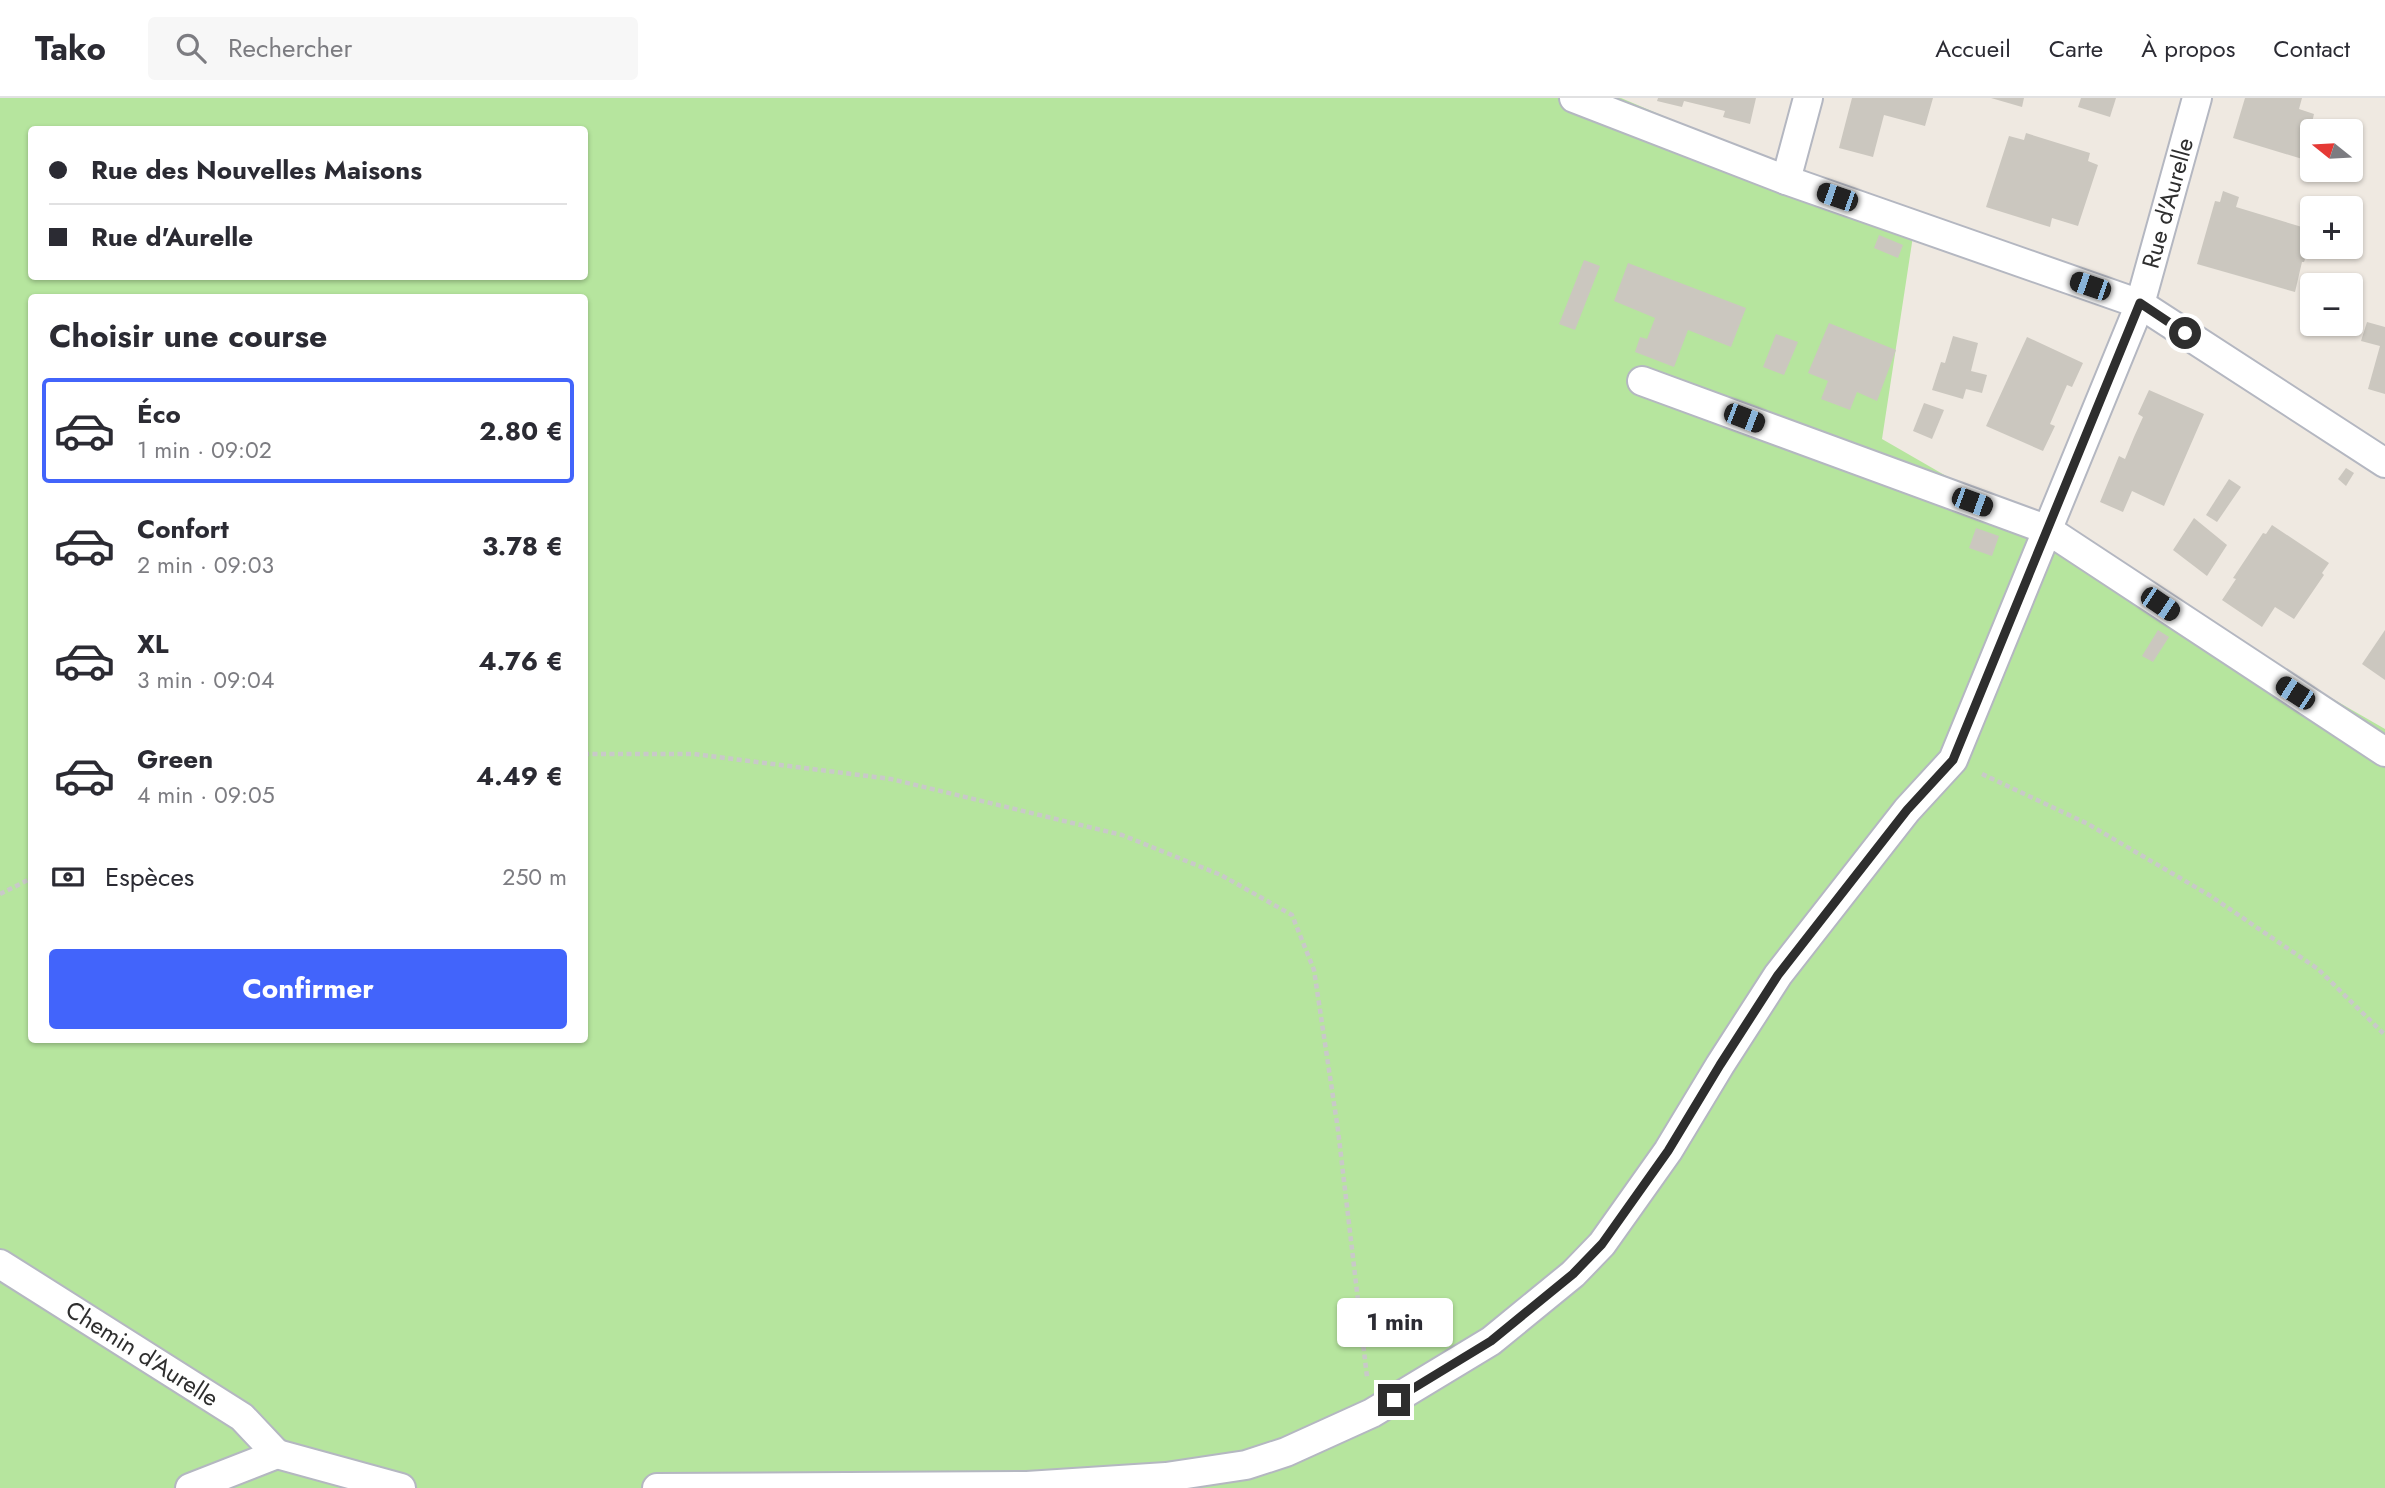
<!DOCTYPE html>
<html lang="fr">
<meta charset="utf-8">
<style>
:root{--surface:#fff;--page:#f7f7f7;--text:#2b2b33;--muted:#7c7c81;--line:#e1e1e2;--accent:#4264fb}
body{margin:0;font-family:Jost,sans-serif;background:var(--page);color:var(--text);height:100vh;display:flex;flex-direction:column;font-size:26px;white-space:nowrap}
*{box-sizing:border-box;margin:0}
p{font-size:23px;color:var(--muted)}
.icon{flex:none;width:38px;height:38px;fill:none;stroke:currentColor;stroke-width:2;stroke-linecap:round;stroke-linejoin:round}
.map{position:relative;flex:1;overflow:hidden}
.details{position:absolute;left:28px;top:196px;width:560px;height:749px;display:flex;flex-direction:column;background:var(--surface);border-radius:7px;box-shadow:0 2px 5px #0004}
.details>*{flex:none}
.hud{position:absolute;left:28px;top:28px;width:560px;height:154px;border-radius:7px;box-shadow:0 2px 5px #0004;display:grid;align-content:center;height:154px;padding:0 21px;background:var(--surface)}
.needle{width:46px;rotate:288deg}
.fabs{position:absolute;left:2300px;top:21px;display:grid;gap:14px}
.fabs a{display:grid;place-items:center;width:63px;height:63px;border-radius:7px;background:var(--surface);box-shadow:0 2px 5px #0004;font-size:35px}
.end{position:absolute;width:32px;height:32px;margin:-16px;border:9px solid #2e2e2e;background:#fff;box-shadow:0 0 0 4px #fff}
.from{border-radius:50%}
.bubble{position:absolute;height:49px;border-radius:7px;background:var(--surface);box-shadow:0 2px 5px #0004;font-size:23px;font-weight:700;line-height:49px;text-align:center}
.car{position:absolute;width:21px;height:42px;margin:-21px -10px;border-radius:9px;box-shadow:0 0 5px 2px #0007;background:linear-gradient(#222 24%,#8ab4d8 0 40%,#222 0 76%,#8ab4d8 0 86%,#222 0)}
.hud b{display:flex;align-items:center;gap:24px;height:66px;font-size:26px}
.hud b+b{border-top:2px solid var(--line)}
.hud i{width:18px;height:18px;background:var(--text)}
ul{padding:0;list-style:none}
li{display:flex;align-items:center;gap:21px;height:105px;margin:0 14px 10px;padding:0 7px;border:4px solid transparent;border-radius:7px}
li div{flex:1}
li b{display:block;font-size:26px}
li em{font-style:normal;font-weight:700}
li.on{border-color:var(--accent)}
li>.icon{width:63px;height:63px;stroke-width:1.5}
h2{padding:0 21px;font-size:32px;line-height:84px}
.pay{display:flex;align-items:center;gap:18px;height:77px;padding:0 21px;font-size:26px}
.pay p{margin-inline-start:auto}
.primary-button{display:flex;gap:14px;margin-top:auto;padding:14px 21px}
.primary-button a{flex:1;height:80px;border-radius:7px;background:var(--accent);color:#fff;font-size:28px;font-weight:700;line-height:80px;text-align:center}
header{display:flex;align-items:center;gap:42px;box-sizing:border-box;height:98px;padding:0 35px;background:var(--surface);border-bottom:2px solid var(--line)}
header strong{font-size:33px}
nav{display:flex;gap:38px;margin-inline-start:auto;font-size:24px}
.search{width:490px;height:63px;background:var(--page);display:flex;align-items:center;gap:18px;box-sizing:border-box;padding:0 24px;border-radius:7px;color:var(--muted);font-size:26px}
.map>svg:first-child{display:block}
</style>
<header>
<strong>Tako</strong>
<div class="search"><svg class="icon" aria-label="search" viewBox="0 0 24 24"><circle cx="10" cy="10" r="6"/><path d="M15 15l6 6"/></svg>Rechercher</div>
<nav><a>Accueil</a><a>Carte</a><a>À propos</a><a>Contact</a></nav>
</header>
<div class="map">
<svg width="2385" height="1390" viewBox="0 0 2385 1390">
<rect width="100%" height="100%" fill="#efe9e1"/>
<path fill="#b6e59e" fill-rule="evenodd" d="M0 0H1621L1915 125 1882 341 2385 631V1390H0ZM32 32H584V178H32ZM32 200H584V942H32Z"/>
<g fill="#cbc7bf">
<path d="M1658 0H1756L1750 26 1723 19 1725 13 1684 3 1682 9 1657 3Z"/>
<path d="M1852 0H1933L1925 28 1884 17 1873 59 1839 50Z"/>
<path d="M1991 0H2024L2022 9Z"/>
<path d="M2081 0H2116L2110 19 2078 9Z"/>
<path d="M2245 0H2302L2299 11 2314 16 2311 29 2324 33H2312V64L2233 40Z"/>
<path d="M2026 35 2090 55 2088 63 2098 67 2078 128 2052 120 2050 129 1986 109 2009 38 2024 42Z"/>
<path d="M2223 93 2239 99 2236 109 2312 132V141L2304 164H2302L2295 194 2197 166 2215 103 2220 104Z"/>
<path d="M1879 137 1903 147 1898 160 1874 150Z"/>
<path d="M1584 162 1600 168 1575 232 1559 226Z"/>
<path d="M1628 165 1746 210 1731 249 1688 232 1674 269 1635 254 1640 239 1647 241 1655 220 1614 203Z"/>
<path d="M2367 224 2385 229V296L2368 291 2380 248 2361 243Z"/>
<path d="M1829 225 1896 252 1877 303 1857 294 1850 312 1821 301 1828 283 1808 275Z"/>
<path d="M1776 236 1798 244 1784 277 1763 269Z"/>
<path d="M1953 238 1978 245 1971 273 1987 277 1982 295 1966 291 1963 301 1932 292 1941 264 1945 265Z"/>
<path d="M2027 239 2083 265 2072 289 2067 287 2050 326 2055 328 2043 353 1986 328Z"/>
<path d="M2149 292 2204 316 2164 408 2132 393 2123 414 2100 404 2119 358 2125 361 2134 339 2143 319 2138 316Z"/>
<path d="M1924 305 1944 312 1932 341 1913 333Z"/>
<path d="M2346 370 2354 375 2346 388 2338 381Z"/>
<path d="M2229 381 2241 389 2217 424 2206 417Z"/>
<path d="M2194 420 2227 447 2207 478 2173 452Z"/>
<path d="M2272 427 2329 465 2322 475 2324 477 2294 521 2275 509 2262 529 2222 502 2236 481 2233 480 2263 435 2266 436Z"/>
<path d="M1976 430 1999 438 1992 458 1969 450Z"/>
<path d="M2158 532 2169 539 2153 564 2142 558Z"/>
<path d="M2385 532V582L2362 566Z"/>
</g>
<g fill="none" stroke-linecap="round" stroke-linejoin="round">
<defs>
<g id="street">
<path d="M1574 0 1786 82 2140 206 2385 365"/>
<path d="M1786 82 1808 0"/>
<path d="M1642 283 2048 432 2385 654"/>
<path id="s1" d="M0 1166 242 1319 277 1356"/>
<path d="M277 1356 401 1390"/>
<path d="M190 1390 277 1356"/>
<path id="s2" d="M657 1390 1027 1388 1166 1379 1246 1367 1286 1354 1372 1315 1491 1243 1573 1176 1602 1146 1668 1053 1720 967 1778 877 1907 712 1953 662 2140 206 2197 0"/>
</g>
</defs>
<use href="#street" stroke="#b4b7c1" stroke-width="32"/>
<g stroke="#c9c9c9" stroke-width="4.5" stroke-dasharray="5 3.5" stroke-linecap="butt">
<path d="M584 656H694L891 681 1122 737 1221 777 1292 817 1314 872 1338 1032 1367 1279"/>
<path d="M1982 676 2088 726 2209 797 2318 871 2385 937"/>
<path d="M0 796 32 780"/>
</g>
<use href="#street" stroke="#fff" stroke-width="28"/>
</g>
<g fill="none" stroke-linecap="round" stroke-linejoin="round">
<path stroke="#2e2e2e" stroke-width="9" d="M1394 1302 1491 1243 1573 1176 1602 1146 1668 1053 1720 967 1778 877 1907 712 1953 662 2140 205 2185 235"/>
</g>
<g text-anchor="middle" stroke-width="5" stroke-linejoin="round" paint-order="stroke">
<g font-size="24" fill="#2e2e2e" stroke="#fff">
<text dy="8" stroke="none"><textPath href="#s2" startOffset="2210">Rue d'Aurelle</textPath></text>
<text dy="8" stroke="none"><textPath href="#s1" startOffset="168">Chemin d'Aurelle</textPath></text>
</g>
</g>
</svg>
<div class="fabs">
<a><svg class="needle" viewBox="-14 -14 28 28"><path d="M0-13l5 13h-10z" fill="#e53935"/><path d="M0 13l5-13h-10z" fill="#7c7c81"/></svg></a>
<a>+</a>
<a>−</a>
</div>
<i class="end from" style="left:2185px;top:235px"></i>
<i class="end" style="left:1394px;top:1302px"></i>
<div class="bubble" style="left:1337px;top:1200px;width:116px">1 min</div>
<i class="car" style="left:1837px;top:99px;rotate:289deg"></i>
<i class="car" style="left:2090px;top:188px;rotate:289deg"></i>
<i class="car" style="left:1744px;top:320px;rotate:111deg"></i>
<i class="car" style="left:1972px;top:404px;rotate:110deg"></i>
<i class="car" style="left:2160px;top:506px;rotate:124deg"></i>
<i class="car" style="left:2295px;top:595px;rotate:303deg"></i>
<div class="hud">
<b><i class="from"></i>Rue des Nouvelles Maisons</b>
<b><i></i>Rue d'Aurelle</b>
</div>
<section class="details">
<h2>Choisir une course</h2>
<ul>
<li class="on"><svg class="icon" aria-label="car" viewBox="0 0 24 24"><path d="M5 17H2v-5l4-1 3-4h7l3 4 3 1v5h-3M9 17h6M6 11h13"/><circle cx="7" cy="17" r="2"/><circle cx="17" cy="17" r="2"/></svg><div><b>Éco</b><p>1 min · 09:02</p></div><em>2.80 €</em></li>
<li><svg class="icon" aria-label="car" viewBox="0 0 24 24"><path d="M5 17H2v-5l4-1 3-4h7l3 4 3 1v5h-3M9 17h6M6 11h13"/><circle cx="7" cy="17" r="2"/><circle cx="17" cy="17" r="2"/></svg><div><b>Confort</b><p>2 min · 09:03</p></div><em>3.78 €</em></li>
<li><svg class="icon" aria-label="car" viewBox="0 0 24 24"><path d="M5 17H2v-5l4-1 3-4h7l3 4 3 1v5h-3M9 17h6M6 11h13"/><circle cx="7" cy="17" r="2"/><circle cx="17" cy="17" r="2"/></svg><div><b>XL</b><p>3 min · 09:04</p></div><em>4.76 €</em></li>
<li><svg class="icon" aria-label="car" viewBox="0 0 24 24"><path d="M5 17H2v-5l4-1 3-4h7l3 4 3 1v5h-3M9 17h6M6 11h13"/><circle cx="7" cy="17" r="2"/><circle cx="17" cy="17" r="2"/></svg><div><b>Green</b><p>4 min · 09:05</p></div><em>4.49 €</em></li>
</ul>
<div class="pay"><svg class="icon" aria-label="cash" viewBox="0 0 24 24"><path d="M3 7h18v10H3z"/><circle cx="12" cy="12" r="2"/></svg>Espèces<p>250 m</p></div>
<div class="primary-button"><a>Confirmer</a></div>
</section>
</div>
